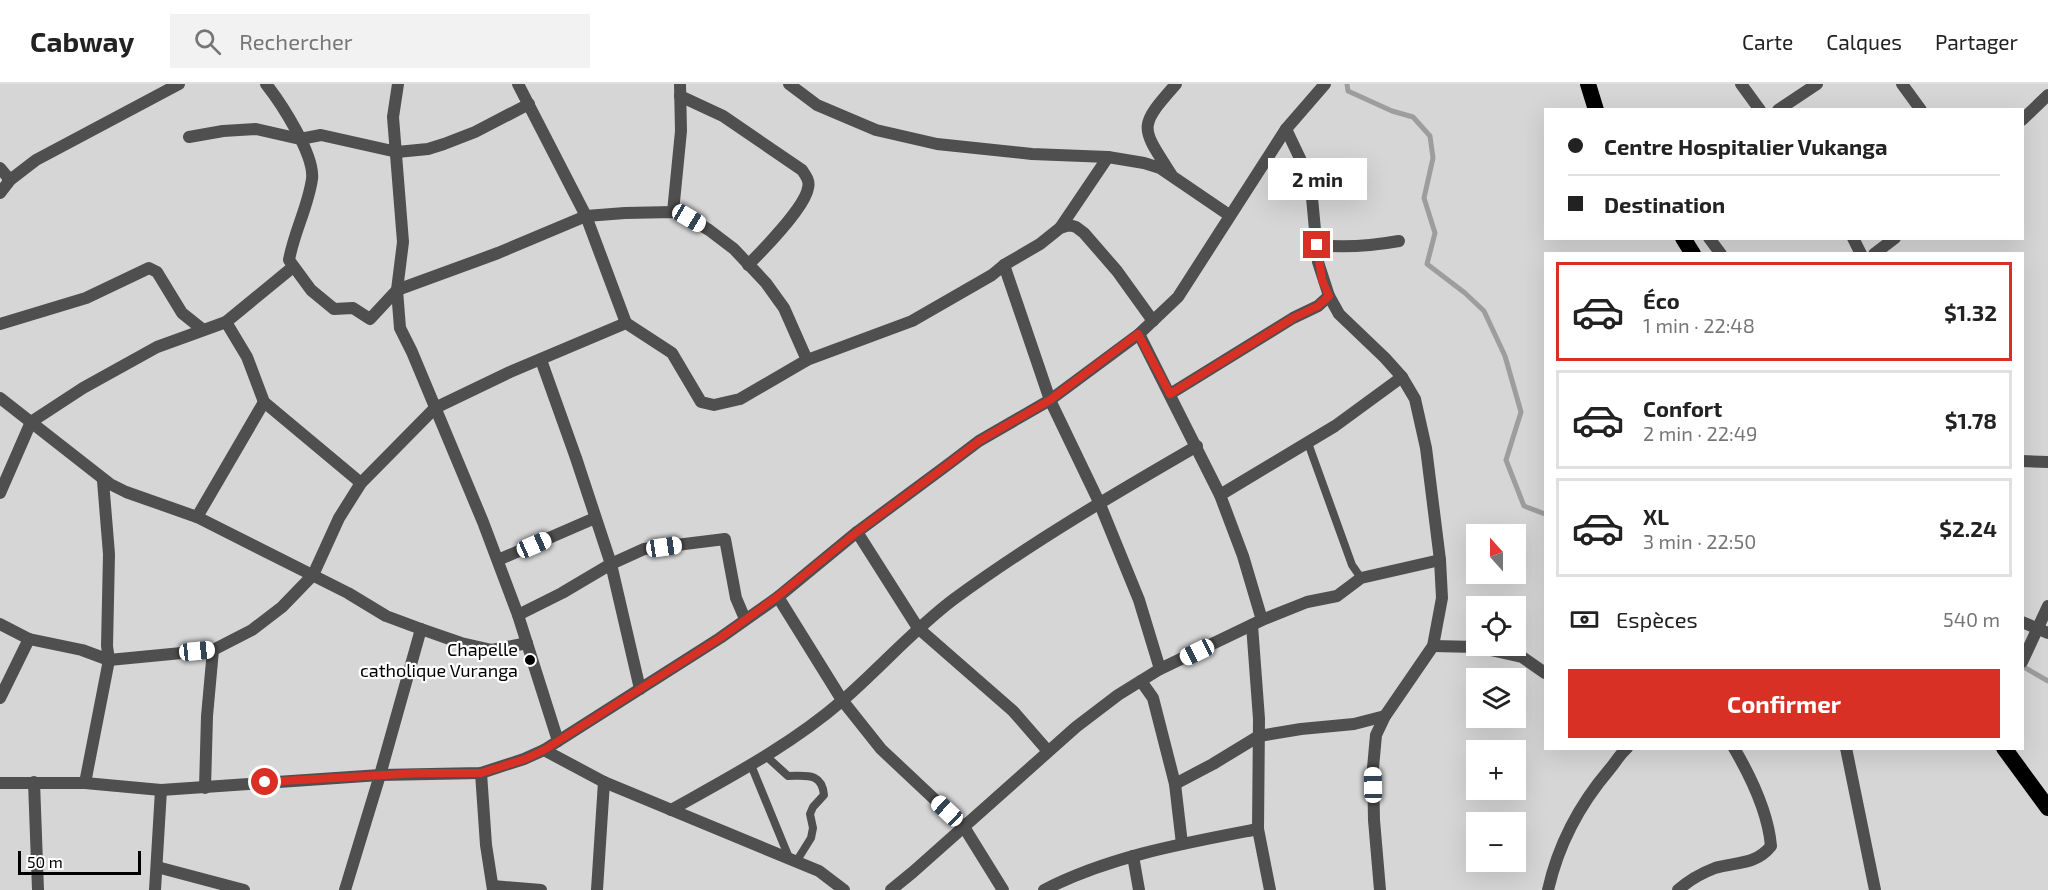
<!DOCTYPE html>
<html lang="fr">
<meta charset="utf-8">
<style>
:root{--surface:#fff;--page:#f2f2f2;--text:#222;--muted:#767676;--line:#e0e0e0;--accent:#d93025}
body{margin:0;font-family:"Exo 2",sans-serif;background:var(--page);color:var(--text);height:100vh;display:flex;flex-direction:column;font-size:22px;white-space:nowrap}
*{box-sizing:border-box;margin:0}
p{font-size:20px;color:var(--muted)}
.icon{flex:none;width:33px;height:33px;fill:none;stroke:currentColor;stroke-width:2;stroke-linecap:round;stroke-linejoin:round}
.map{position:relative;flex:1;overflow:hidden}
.panel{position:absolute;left:1544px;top:168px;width:480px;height:498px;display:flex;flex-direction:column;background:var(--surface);border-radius:0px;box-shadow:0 6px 24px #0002}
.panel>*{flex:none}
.banner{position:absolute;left:1544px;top:24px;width:480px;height:132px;border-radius:0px;box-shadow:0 6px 24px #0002;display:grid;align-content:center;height:132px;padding:0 24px;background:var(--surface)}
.needle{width:39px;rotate:339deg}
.fabs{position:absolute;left:1466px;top:440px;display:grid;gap:12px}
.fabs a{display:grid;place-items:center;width:60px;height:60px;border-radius:0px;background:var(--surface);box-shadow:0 6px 24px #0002;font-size:30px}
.scale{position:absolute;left:18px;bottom:15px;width:123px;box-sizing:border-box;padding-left:6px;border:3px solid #000;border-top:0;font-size:16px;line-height:21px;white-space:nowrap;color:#000;-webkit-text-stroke:4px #fff;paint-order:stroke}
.end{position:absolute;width:27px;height:27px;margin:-14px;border:8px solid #d93025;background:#fff;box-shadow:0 0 0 3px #fff}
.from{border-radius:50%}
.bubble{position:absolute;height:42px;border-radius:0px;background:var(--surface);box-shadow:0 6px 24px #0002;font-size:20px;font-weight:700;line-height:42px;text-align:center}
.car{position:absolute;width:18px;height:36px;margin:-18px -9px;border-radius:8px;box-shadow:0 0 4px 2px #0007;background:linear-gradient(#fff 24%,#345 0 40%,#fff 0 76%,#345 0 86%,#fff 0)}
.banner b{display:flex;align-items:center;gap:21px;height:57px;font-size:22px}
.banner b+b{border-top:2px solid var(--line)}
.banner i{width:15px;height:15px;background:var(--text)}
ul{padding:10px 0 0;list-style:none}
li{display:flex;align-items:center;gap:18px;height:99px;margin:0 12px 9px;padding:0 12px;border:3px solid var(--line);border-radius:0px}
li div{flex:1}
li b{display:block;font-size:22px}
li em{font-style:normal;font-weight:700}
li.active{border-color:var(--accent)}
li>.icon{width:54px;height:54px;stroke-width:1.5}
.pay{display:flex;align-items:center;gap:15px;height:66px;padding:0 24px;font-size:22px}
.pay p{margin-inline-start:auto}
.cta{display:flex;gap:12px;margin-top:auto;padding:12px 24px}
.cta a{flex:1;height:69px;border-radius:0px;background:var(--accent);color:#fff;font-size:24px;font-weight:700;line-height:69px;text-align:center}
header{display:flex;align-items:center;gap:36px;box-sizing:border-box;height:84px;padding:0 30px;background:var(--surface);border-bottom:2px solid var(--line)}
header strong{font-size:28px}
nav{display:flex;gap:33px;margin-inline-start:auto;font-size:21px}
.search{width:420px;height:54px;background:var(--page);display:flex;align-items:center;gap:15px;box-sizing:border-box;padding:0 21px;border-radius:0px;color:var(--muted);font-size:22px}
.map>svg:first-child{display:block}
</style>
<header>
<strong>Cabway</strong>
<div class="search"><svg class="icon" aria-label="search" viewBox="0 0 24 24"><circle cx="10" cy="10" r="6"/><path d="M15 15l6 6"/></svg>Rechercher</div>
<nav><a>Carte</a><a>Calques</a><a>Partager</a></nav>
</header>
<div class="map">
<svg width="2048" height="806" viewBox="0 0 2048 806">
<rect width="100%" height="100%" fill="#fff"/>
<path fill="#d6d6d6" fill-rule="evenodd" d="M0 0H2048V806H0ZM1545 26H2022V154H1545ZM1545 170H2022V664H1545ZM1476 450H1515V489H1476ZM1476 522H1515V561H1476ZM1476 594H1515V633H1476ZM1476 666H1515V705H1476ZM1476 738H1515V777H1476Z"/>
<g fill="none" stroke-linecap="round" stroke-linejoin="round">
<g stroke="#9d9d9d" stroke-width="5">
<path d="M1347 0 1348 7 1392 27 1413 33 1430 52 1433 74 1424 114 1435 149 1427 180 1465 209 1484 227 1505 272 1521 328 1506 376 1524 422 1545 430"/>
<path d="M2022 582 2048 597"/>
</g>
<g stroke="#4f4f4f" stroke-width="8">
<path d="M1308 359 1352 481 1361 494"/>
<path d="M766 672 788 692C806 692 822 688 824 711L813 723 810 730 813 744 811 754 796 778"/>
<path d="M751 681 790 776"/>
</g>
<g stroke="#4f4f4f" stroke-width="12">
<path d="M266 0C281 19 315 71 312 95 308 123 294 148 289 176L311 206 334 225 353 224 370 235 397 206 498 169 586 132 625 129 673 128 689 134 709 146 734 165 766 199 784 224 807 276"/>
<path d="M398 0 393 33 403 158 397 206 400 244 412 268 483 438 518 531 558 657"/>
<path d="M518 0 586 132 626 239"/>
<path d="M789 0 817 21 876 46 937 60 1032 70 1108 73 1144 79 1160 84 1229 131"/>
<path d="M1741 0 1760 26"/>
<path d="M1902 0 1921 26"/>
<path d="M680 12 723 32 802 86C806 92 810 97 808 104 805 123 763 166 748 181"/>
<path d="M1778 26 1817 0"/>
<path d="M2022 36 2048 11"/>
<path d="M1286 45 1305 85 1311 103 1318 178 1329 212 1339 230 1385 274 1402 293 1415 315 1426 364 1440 476 1442 514 1433 562 1385 632 1376 651 1373 684 1374 736 1380 806"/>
<path d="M189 53 223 47 256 45 300 55 321 51 397 68 428 65 444 60 475 48 529 20"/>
<path d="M0 84 10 96"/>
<path d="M1171 90C1140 42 1138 43 1176 0"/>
<path d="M0 109 10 96 36 76 179 0"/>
<path d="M673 128 681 47 680 0"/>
<path d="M1060 144 1108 73"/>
<path d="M1853 154 1861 170"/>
<path d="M1317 161C1345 164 1371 162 1399 157"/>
<path d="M1874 170 1895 154"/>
<path d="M1004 181 1050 316 1099 418 1139 516 1160 585"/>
<path d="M226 238 247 273 264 318 361 399"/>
<path d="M0 240 86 214 149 184 157 188 182 229 202 245"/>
<path d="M1139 250 1220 411 1243 472 1262 536"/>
<path d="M541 276 576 374 611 480 640 605"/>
<path d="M1170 310 1293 234 1318 222 1329 212"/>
<path d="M0 314 110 400 126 408 197 433 348 509 386 532 421 545 461 559 492 566 527 559"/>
<path d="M0 409 31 338 83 304 157 263 226 238 293 183"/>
<path d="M1220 411 1335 342 1402 293"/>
<path d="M197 433 264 318"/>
<path d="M857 448 918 544 1013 627 1047 666"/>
<path d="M498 476 595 434"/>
<path d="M778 513 842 616 881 665 964 743 1003 806"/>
<path d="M518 531 562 509 611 480 644 465 725 455 736 514 745 535"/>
<path d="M2022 538 2048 549"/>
<path d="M0 540 29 555 82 566 109 576 213 566 252 546 282 523 313 491 339 434 361 399 435 324 510 288 626 239 672 269 701 318 714 321 740 315 807 276 912 237 992 191 1004 181 1040 160 1060 144 1069 141 1076 143 1084 149 1117 187 1153 237"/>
<path d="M1433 562 1477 563 1522 573 1545 589"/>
<path d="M2022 578 2048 522"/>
<path d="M1141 597 1153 614 1175 700 1213 680 1259 652 1301 645 1354 640 1385 632"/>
<path d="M0 614 29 555"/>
<path d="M1846 664 1875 806"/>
<path d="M544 666 604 698 819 787 844 806"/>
<path d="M481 689 486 761 493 806"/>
<path d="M34 698 38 806"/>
<path d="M0 699H85L161 706 380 691 481 689 524 675 544 666 720 554 778 513 857 448 950 379 979 357 1050 316 1139 250 1178 213 1286 45 1325 0"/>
<path d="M85 699 109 576 107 562 109 470 103 397"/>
<path d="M1175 700 1182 760"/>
<path d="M205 704 207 632 213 566"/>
<path d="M671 726C730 693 791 661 843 616 881 583 914 545 954 515 1032 458 1114 410 1197 362"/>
<path d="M1258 745 1270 806"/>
<path d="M1133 772 1139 806"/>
<path d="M157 783 244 806"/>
<path d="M493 802 541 806"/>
<path d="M155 806 161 706"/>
<path d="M345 806 380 691 421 545"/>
<path d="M597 806 604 698"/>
<path d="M891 806 913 788 1076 643 1118 611 1160 585 1262 536 1307 518 1337 512 1361 494 1440 476"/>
<path d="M1044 806C1110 772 1185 759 1258 745L1259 635 1252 541"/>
<path d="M1548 806C1558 762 1580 720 1609 686 1615 679 1620 670 1627 664"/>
<path d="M1678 806C1688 797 1702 789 1715 784 1736 778 1756 781 1771 762 1768 728 1751 693 1734 664"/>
</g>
<g stroke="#4f4f4f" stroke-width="12">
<path d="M1709 154 1721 170"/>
<path d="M2022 377 2048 378"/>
</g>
<g stroke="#000" stroke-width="16">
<path d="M1588 0 1596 26"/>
<path d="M1683 154 1693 170"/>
<path d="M2004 664 2048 724"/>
</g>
</g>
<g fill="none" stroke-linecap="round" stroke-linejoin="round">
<path stroke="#d93025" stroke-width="8" d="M265 698 419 689H481L525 675 544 666 720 554 777 513 857 448 950 379 979 357 1050 316 1138 250 1170 310 1293 234 1318 222 1329 212 1322 196 1317 161"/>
</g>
<circle fill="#000" stroke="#fff" stroke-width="2" cx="530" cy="576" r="6"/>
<g text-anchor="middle" stroke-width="4.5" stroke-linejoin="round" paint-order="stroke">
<g font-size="18" fill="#000" stroke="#fff" text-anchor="end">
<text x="518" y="572">Chapelle<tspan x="518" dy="21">catholique Vuranga</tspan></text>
</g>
</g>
</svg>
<div class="fabs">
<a><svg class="needle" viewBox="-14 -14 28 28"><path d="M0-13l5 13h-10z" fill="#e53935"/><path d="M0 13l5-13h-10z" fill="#767676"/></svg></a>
<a><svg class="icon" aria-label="locate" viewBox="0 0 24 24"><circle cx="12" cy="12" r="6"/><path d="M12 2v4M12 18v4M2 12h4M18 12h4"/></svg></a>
<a><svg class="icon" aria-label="layers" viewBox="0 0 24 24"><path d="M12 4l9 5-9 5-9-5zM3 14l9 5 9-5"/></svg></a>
<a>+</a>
<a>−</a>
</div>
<div class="scale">50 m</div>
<i class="end from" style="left:265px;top:698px"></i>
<i class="end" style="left:1317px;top:161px"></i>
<div class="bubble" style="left:1268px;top:74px;width:99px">2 min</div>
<i class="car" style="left:689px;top:134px;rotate:121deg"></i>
<i class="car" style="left:534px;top:461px;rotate:66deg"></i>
<i class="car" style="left:664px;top:463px;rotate:82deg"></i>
<i class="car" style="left:197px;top:567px;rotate:84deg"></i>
<i class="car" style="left:1197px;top:568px;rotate:244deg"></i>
<i class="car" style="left:1373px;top:701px;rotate:359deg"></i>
<i class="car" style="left:947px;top:727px;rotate:313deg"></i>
<div class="banner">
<b><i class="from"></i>Centre Hospitalier Vukanga</b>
<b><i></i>Destination</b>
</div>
<section class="panel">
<ul>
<li class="active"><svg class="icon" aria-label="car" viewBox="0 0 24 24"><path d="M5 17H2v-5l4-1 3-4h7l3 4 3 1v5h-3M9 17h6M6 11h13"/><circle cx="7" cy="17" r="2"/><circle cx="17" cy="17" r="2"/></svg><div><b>Éco</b><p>1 min · 22:48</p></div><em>$1.32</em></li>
<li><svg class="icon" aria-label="car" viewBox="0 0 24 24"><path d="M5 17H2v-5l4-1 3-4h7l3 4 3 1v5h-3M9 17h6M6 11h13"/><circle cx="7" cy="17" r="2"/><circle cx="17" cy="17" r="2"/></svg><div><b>Confort</b><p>2 min · 22:49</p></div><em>$1.78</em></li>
<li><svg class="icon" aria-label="car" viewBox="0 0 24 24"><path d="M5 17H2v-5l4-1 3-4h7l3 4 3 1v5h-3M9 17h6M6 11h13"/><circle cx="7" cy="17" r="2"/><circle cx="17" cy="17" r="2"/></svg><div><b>XL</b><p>3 min · 22:50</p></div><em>$2.24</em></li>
</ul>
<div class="pay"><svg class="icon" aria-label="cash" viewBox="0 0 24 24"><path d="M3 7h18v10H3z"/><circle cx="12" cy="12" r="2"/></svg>Espèces<p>540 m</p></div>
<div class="cta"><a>Confirmer</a></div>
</section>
</div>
